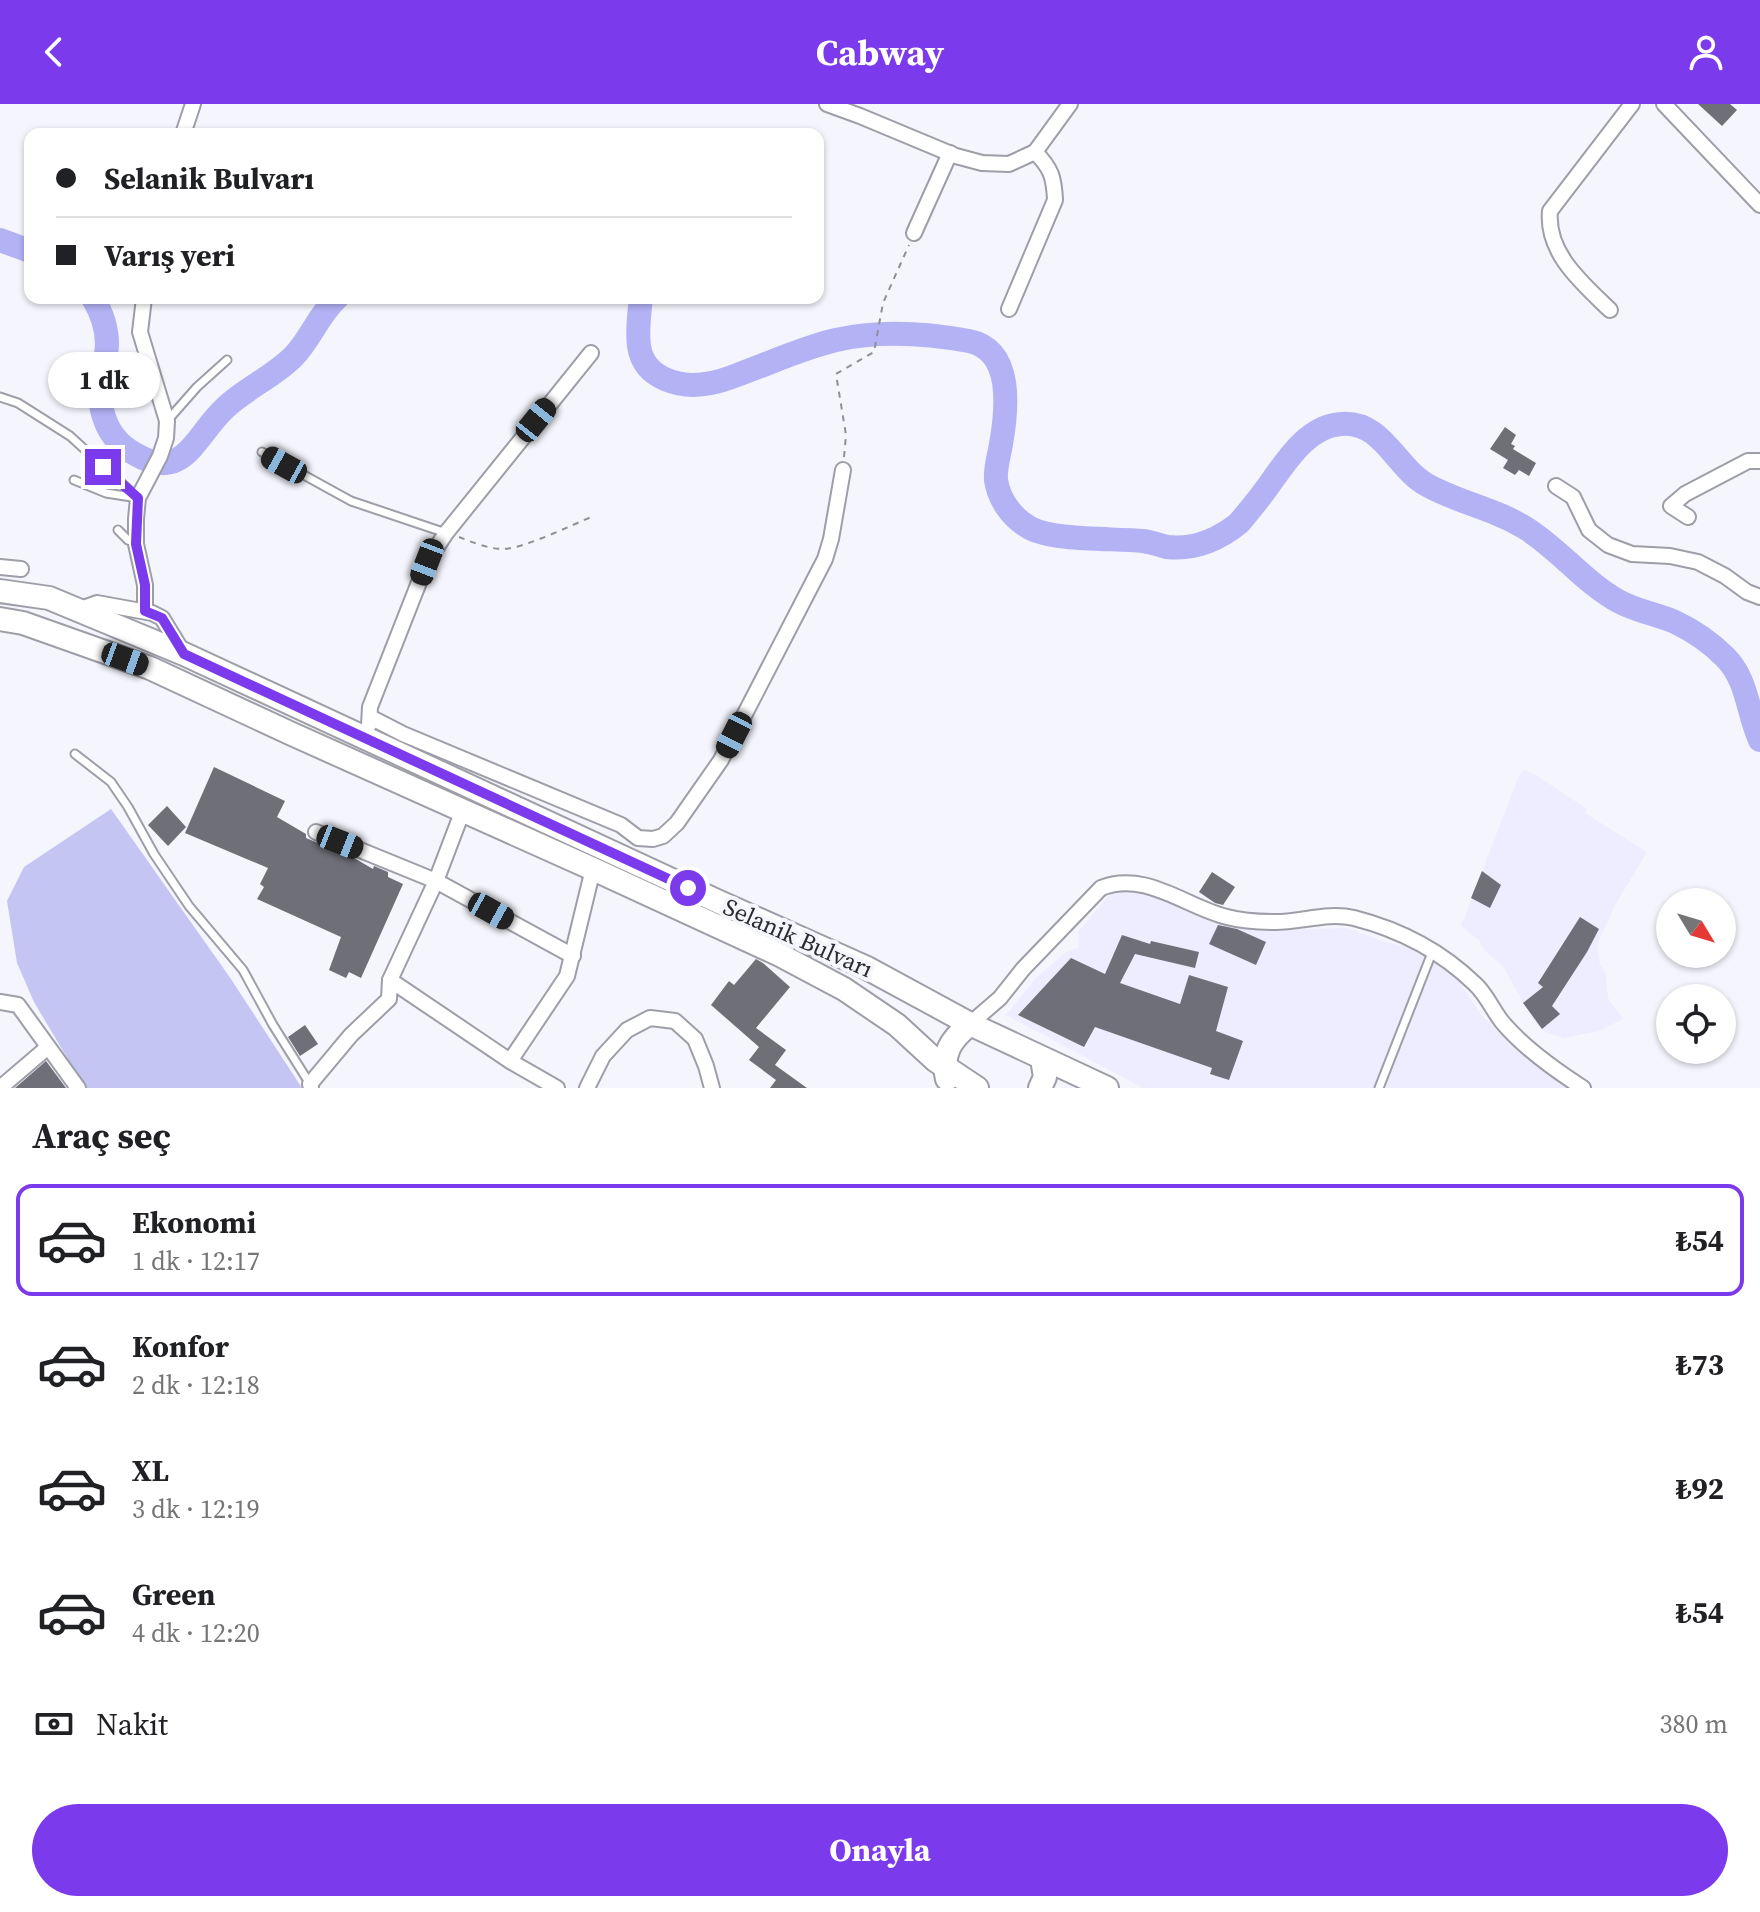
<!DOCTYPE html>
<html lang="tr">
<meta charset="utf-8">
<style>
:root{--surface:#fff;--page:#f2f2f2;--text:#202124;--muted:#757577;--line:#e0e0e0;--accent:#7c3aed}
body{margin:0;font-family:"Source Serif 4",serif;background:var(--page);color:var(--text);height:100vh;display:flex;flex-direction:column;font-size:30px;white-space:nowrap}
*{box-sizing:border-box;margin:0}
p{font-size:26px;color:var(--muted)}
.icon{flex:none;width:44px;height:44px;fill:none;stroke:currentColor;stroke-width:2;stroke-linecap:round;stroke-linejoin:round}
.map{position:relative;height:984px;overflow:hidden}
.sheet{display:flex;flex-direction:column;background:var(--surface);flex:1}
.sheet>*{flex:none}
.banner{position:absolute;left:24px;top:24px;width:800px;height:176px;border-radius:16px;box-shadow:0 2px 6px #0004;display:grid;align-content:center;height:176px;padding:0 32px;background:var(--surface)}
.needle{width:52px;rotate:128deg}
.tools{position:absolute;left:1656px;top:784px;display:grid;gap:16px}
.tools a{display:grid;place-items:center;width:80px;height:80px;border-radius:50%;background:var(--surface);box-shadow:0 2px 6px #0004;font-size:40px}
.end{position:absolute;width:36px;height:36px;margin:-18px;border:10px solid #7c3aed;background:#fff;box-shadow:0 0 0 4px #fff}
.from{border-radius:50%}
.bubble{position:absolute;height:56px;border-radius:28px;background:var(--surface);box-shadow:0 2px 6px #0004;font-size:26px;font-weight:700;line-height:56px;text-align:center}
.car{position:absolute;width:24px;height:48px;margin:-24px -12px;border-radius:10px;box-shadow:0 0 6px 2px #0007;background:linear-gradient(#222 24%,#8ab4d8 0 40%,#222 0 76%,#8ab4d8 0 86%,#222 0)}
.banner b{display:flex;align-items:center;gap:28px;height:76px;font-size:30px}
.banner b+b{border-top:2px solid var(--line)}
.banner i{width:20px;height:20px;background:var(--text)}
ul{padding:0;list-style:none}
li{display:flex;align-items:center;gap:24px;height:112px;margin:0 16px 12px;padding:0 16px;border:4px solid transparent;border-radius:16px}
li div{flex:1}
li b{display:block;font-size:30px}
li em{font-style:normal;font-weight:700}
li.active{border-color:var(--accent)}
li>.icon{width:72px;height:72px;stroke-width:1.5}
h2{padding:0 32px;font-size:36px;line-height:96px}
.pay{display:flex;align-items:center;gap:20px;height:88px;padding:0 32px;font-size:30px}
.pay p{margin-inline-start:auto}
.action{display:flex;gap:16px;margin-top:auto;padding:16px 32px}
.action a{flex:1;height:92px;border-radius:48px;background:var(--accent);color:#fff;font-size:32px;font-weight:700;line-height:92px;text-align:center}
header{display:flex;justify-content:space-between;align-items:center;height:104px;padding:0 32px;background:var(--accent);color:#fff;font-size:36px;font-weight:700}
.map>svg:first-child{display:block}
</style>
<header><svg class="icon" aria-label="back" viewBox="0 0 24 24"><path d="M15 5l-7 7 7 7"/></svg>Cabway<svg class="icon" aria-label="person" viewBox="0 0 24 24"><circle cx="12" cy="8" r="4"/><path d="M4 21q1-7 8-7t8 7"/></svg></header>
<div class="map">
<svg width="1760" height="984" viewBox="0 0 1760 984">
<rect width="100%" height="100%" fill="#f5f5fd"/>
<g fill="#ededff">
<path d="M1525 666 1533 669 1587 705 1585 709 1647 748 1614 803 1597 841 1600 861 1606 870 1608 894 1623 915 1599 927 1564 934 1545 928 1533 916 1503 862 1485 847 1479 836 1461 822 1520 669Z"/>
<path d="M1130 785 1155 792 1236 821 1277 826 1346 824 1389 839 1424 846 1453 869 1481 910 1497 927 1540 965 1555 976 1572 984H1143L1006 911 1035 875 1065 849 1079 843 1078 828 1111 789Z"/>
</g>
<path fill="#c5c5f4" d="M111 705 231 875 302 984H85L34 898 17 859 7 797 24 763Z"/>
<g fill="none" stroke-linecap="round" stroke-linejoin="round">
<g stroke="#b3b2f5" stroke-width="24">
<path d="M0 136 30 147"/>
<path d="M93 194C102 209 107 223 107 240 106 265 95 288 104 313 109 329 120 342 135 350 184 379 194 333 225 304 246 284 273 273 293 253 311 235 318 211 337 194"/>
<path d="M641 194C639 210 637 227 639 242 644 276 682 285 711 279 723 277 734 272 745 268 775 257 805 243 836 236 879 226 925 229 969 237 1014 246 1007 306 1001 340 999 353 995 363 996 376 999 396 1012 414 1030 424 1054 437 1113 434 1143 437 1151 438 1159 441 1167 443 1194 446 1218 436 1239 419 1249 407 1260 394 1269 381 1287 356 1308 322 1341 320 1382 316 1396 364 1427 381 1459 399 1496 405 1527 425 1560 446 1584 478 1618 497 1636 507 1656 510 1675 518 1692 526 1711 539 1725 553 1748 576 1747 607 1760 636"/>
</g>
</g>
<g fill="#6f6f79">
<path d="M1698 0H1730L1737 6 1722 22Z"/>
<path d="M1505 323 1516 331 1511 340 1515 342 1513 345 1536 359 1529 372 1519 366 1515 371 1503 364 1508 356 1490 345Z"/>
<path d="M214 663 285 697 277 713 306 730V734L354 754 373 765 374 762 388 768V773L403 780 361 874 349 868 346 874 329 866 341 833 257 795 264 783 260 780 268 764 185 729Z"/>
<path d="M167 702 186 723 168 742 148 721Z"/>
<path d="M1482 767 1501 781 1490 804 1471 794Z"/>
<path d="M1212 768 1235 783 1223 801 1215 799 1199 788Z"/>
<path d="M1580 813 1599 825 1587 848 1552 902 1560 910 1542 925 1523 899 1543 883 1538 879Z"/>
<path d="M1218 821 1237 825 1266 838 1256 861 1209 840Z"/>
<path d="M1122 831 1150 840 1151 837 1199 848 1195 864 1135 850 1120 879 1180 900 1189 871 1228 883 1216 927 1243 937 1229 976 1210 970 1212 964 1095 923 1084 943 1018 911 1071 854 1105 870Z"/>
<path d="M756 855 763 859 790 883 756 924 786 946 775 961 807 984H770L776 976 749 956 759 943 711 901 729 877 734 881Z"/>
<path d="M305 921 318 940 300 952 288 933Z"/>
<path d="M46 957 66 984H15Z"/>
</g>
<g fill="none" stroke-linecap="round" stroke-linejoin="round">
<defs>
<g id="service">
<path d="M0 293 18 299 70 332 138 394"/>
<path d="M167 317 197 283 227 256"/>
<path d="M262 348 351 397 446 429"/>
<path d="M74 376 106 389 138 394"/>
<path d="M118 426 128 436 135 439"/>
<path d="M75 650 111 678 128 703 154 750 189 802 243 866 273 921 310 980"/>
<path d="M1379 984 1433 846"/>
</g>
<g id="minor">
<path d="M827 0 860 12 956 52 982 59 1009 60 1035 48 1070 0"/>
<path d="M1664 0 1760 101"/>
<path d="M183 30 193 0"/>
<path d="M914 129 950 49"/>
<path d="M144 194 140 228 167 317 166 334 160 352 138 394 136 415V440L145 481V507"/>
<path d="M1009 205 1055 96C1054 73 1051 64 1035 48"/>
<path d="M1610 206C1582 179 1546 149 1550 107L1632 0"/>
<path d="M1556 382 1573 393 1589 426 1608 441 1632 450 1670 452 1698 458 1725 472 1747 488 1760 493"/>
<path d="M1688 413 1671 402 1685 390 1748 357H1760"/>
<path d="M0 463 21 465"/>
<path d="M78 506 97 499 152 509 162 514 184 550"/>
<path d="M370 613 403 630 621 721 638 734 653 735 663 732 677 719 721 656 825 455 831 435 843 366"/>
<path d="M369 621 370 603 427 458 446 429 591 249"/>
<path d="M316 728 436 777 573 852"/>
<path d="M390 876 436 777 463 706"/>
<path d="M0 898 18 901 78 984"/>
<path d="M970 920 1000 894 1023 865 1101 784C1145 766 1186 803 1227 813 1242 817 1260 818 1275 818 1301 818 1328 808 1354 814 1401 826 1440 846 1475 880 1487 891 1493 907 1503 919 1525 945 1555 966 1583 984"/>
<path d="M510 957 557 984"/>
<path d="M0 984 48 943"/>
<path d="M311 984 310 980 351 931 389 895 390 876 510 957 567 872 593 765"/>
<path d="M587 984 603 952 627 926 650 914 675 917 695 935 706 962 712 984"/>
</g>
<g id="primary">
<path d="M0 487 49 494 184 550 717 797 865 863 970 920 1107 984"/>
<path d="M0 515 23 519 150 564 292 630 593 765 780 851 844 885 897 921 935 956 977 984"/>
<path d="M947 975C941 950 951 935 970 920"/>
<path d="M1040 984 1045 973 1042 955"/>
</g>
</defs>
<use href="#service" stroke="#9d9ea7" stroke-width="11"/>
<use href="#minor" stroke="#9d9ea7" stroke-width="18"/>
<use href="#primary" stroke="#9d9ea7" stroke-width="26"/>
<g stroke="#8f8f95" stroke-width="2" stroke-dasharray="6 6" stroke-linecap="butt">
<path d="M844 353 846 331 836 270 874 248 883 199 909 141"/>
<path d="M459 433C472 438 488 445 503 445 526 444 571 421 594 412"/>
</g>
<use href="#service" stroke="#fff" stroke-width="7"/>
<use href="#minor" stroke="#fff" stroke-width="14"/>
<use href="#primary" stroke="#fff" stroke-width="22"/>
</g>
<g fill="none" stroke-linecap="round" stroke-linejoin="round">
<path stroke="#7c3aed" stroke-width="10" d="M103 363 138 394 136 440 145 481V507L162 514 184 550 688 784"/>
</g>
<g text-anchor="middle" stroke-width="8" stroke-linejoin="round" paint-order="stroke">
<g font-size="24" fill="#2b2b2f" stroke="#f5f5fd">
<text transform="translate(798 834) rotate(24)" y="8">Selanik Bulvarı</text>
</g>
</g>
</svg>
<div class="tools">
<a><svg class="needle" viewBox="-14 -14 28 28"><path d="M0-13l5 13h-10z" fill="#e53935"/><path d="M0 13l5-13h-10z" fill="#757577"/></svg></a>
<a><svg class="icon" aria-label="locate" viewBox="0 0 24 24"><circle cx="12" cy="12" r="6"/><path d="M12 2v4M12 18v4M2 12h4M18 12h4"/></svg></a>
</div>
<i class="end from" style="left:688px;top:784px"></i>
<i class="end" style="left:103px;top:363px"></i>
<div class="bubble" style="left:48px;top:248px;width:112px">1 dk</div>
<i class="car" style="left:536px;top:316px;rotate:39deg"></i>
<i class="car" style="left:284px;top:361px;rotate:299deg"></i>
<i class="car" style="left:427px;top:458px;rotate:201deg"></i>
<i class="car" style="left:125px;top:555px;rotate:110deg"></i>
<i class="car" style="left:734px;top:631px;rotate:207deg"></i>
<i class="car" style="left:340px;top:738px;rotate:112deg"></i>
<i class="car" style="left:491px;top:807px;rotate:119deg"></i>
<div class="banner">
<b><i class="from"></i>Selanik Bulvarı</b>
<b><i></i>Varış yeri</b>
</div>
</div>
<section class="sheet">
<h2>Araç seç</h2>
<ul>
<li class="active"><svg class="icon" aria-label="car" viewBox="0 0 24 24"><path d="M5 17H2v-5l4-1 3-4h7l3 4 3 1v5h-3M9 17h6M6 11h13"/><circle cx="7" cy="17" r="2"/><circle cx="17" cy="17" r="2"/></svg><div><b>Ekonomi</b><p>1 dk · 12:17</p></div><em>₺54</em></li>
<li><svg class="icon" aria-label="car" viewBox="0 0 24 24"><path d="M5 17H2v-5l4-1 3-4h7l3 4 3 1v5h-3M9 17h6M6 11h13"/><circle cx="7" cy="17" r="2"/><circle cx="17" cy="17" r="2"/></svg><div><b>Konfor</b><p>2 dk · 12:18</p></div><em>₺73</em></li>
<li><svg class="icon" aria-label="car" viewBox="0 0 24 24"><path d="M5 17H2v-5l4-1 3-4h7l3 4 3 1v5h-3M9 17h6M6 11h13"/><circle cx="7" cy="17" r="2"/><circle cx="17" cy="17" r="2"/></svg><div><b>XL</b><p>3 dk · 12:19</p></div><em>₺92</em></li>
<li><svg class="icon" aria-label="car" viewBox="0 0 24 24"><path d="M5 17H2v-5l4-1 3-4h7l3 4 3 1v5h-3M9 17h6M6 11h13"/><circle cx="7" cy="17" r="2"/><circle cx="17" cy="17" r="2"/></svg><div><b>Green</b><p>4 dk · 12:20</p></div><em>₺54</em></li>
</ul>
<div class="pay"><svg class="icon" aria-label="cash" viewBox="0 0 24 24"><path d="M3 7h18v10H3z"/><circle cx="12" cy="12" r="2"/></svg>Nakit<p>380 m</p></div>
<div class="action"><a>Onayla</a></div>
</section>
